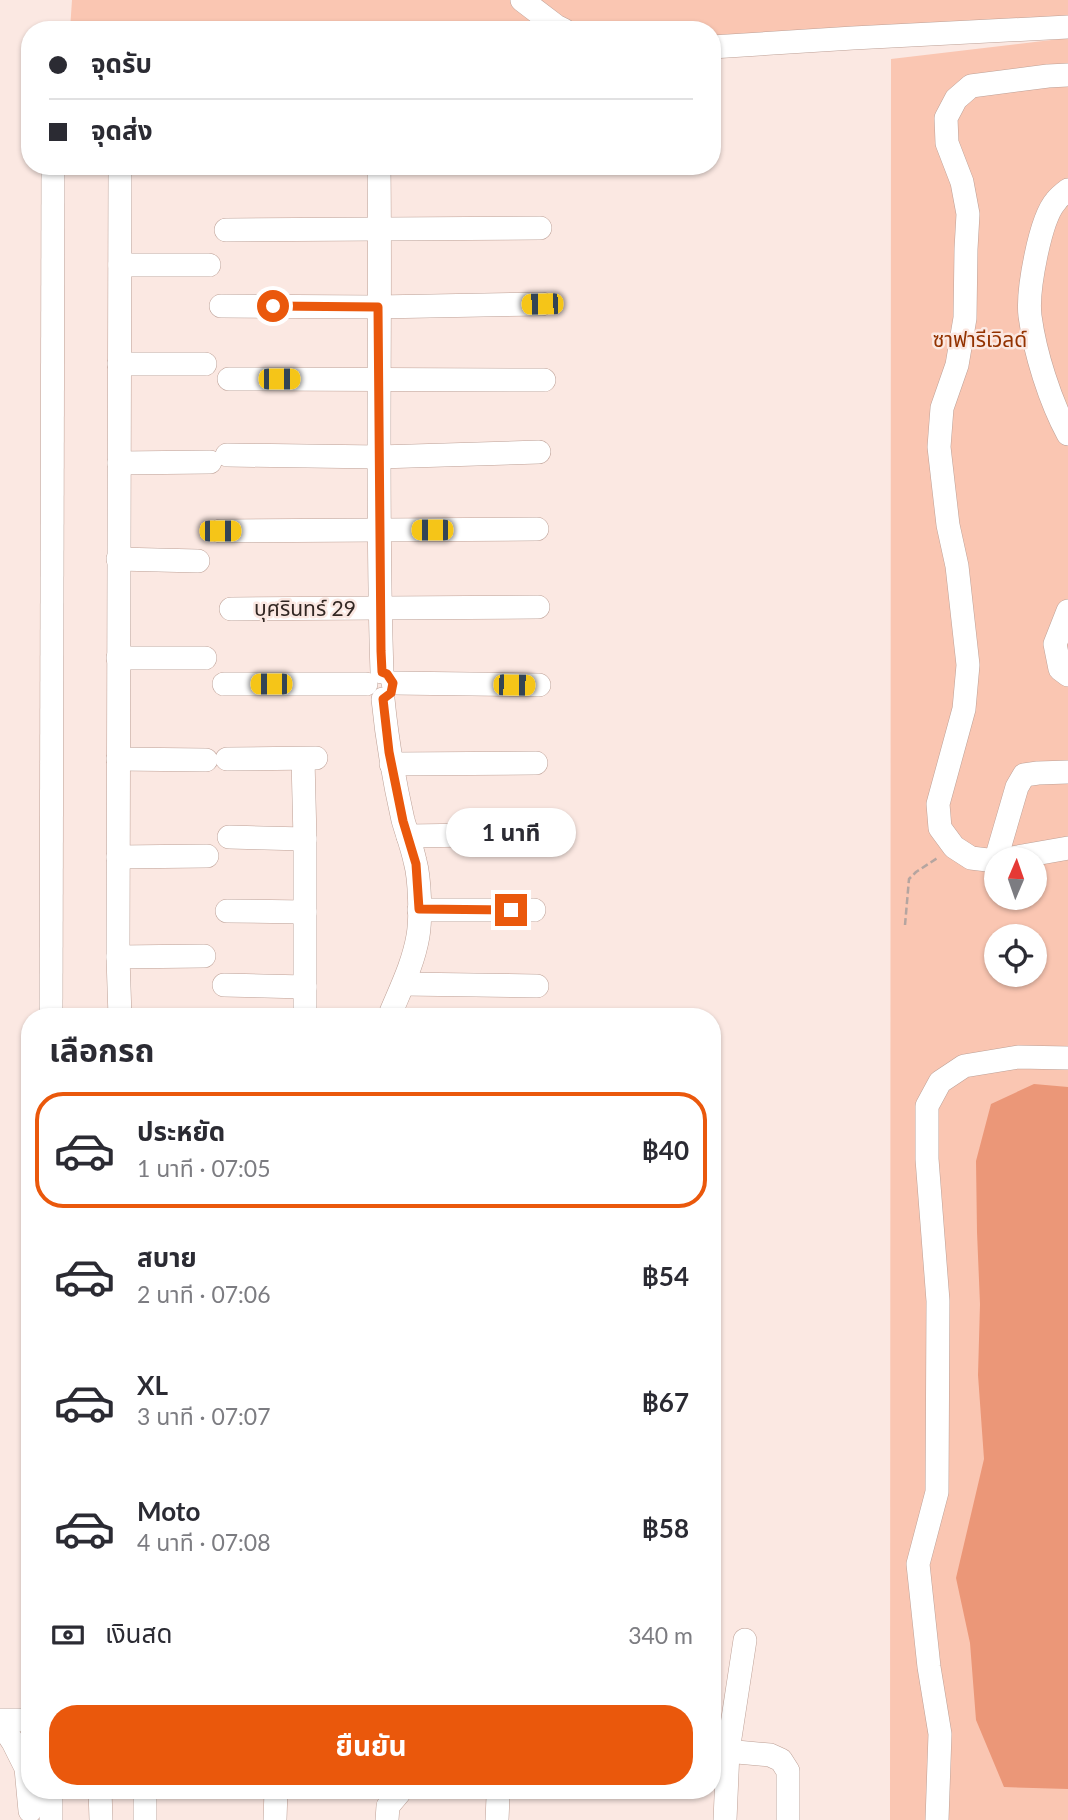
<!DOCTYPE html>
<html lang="th">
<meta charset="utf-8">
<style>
:root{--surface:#fff;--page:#f7f7f7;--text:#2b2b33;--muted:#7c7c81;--line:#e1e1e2;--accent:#ea580c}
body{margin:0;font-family:Lato,"Noto Sans Thai",sans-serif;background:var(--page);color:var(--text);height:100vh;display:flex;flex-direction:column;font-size:26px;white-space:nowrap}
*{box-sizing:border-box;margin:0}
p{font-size:23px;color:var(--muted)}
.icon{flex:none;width:38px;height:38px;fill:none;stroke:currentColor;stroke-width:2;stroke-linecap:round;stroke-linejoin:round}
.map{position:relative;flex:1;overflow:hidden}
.details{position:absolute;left:21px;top:1008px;width:700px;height:791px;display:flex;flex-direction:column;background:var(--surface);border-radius:28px;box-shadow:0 2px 5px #0004}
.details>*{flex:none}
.guide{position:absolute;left:21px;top:21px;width:700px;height:154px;border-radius:28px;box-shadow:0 2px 5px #0004;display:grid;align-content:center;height:154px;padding:0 28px;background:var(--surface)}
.needle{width:46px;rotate:2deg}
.buttons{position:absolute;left:984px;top:847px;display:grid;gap:14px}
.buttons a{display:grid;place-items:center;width:63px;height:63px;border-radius:50%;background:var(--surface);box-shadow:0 2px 5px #0004;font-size:35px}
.end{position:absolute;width:32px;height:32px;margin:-16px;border:9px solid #ea580c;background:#fff;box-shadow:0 0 0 4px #fff}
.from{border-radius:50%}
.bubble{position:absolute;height:49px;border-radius:24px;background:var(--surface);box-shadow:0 2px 5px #0004;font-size:23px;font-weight:700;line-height:49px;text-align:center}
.car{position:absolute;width:21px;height:42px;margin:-21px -10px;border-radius:9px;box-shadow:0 0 5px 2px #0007;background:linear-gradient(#f5c518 24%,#345 0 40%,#f5c518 0 76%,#345 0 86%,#f5c518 0)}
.guide b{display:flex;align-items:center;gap:24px;height:66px;font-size:26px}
.guide b+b{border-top:2px solid var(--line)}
.guide i{width:18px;height:18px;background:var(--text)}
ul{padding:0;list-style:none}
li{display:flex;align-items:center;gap:21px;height:116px;margin:0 14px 10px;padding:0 14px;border:4px solid transparent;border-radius:28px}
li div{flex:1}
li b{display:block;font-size:26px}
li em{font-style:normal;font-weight:700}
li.active{border-color:var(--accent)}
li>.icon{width:63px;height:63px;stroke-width:1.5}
h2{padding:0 28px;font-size:32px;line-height:84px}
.pay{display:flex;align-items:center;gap:18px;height:77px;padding:0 28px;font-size:26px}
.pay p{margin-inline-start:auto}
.action{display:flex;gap:14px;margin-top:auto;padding:14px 28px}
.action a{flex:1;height:80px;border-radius:28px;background:var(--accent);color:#fff;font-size:28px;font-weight:700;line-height:80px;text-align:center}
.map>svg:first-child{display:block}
</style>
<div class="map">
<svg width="1068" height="1820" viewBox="0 0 1068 1820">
<rect width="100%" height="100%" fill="#fbe8e2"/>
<g fill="#fac6b2" fill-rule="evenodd">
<path d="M72 0H1068V16L712 38V30H70Z"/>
<path d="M1068 38V1820H890L891 59ZM996 859H1034V898H996ZM996 936H1034V975H996Z"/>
</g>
<path fill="#eb9778" d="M1034 1084 1068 1087V1789L1004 1787 976 1720 970 1643 956 1578 984 1459 978 1375 980 1304 977 1232 976 1161 991 1104Z"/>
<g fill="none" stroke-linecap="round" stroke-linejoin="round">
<defs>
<g id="minor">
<path d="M522 0 556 26 564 30"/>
<path d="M712 47 853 38 1068 27"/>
<path d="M379 166C381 335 376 503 382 672"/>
<path d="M1068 190C1064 193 1059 197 1056 201 1040 219 1027 291 1030 316 1035 353 1050 401 1068 434"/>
<path d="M226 230 540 228"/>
<path d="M120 265H209"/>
<path d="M221 306 378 307 542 304"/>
<path d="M119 364H205"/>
<path d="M229 379 544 380"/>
<path d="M227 455 379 457 539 452"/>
<path d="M119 463 210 462"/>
<path d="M220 531 537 529"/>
<path d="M118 559 198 561"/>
<path d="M231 609 538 607"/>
<path d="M1068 611 1055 644 1060 669 1068 675"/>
<path d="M118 658H205"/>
<path d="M393 683 539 685"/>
<path d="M224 684H366"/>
<path d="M383 699C387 740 394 780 403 820 407 834 412 847 415 861 420 879 421 918 418 936 413 965 400 990 389 1017"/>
<path d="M118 759 206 760"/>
<path d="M227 759 316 758"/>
<path d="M303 759 305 839V1017"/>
<path d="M391 764 536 763"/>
<path d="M408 836 540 834"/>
<path d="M229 837 305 839"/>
<path d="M118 857 207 856"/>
<path d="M996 859 1017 787 1024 775 1038 773 1068 772"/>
<path d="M1006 859 1068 848"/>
<path d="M996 861 971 858 954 847 940 828 938 804 964 709 968 665 957 566 948 525 939 447 942 408 957 365 965 318 966 249 968 214 962 182 947 143 946 118 956 99 971 86 1048 76 1068 75"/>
<path d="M419 910H534"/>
<path d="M227 911 305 912"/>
<path d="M118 957 204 956"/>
<path d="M404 984 537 986"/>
<path d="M224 985 305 987"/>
<path d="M51 1017 53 166"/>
<path d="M120 1017 118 957 120 166"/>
<path d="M0 1720H30"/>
<path d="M0 1723 13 1742 26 1768 30 1811"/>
<path d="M715 1750 770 1755 781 1760 788 1771V1820"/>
<path d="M51 1790V1820"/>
<path d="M100 1790 101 1820"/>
<path d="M145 1790V1820"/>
<path d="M275 1820 276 1790"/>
<path d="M387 1820 388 1806 399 1793 400 1790"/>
<path d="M497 1820 498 1797"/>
<path d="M725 1820 728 1751 745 1640"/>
<path d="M937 1820 940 1734 929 1667 918 1564 937 1492 938 1301 927 1159V1106L940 1082 964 1066 1018 1057 1068 1058"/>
</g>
</defs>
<use href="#minor" stroke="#bda096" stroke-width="24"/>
<path stroke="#b5a5a0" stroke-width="2.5" stroke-dasharray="7 3.5" stroke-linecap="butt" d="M905 925 909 879 916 872 939 857"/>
<use href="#minor" stroke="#fff" stroke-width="23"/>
</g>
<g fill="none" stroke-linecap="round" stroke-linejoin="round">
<path stroke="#ea580c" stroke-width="9" d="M273 306 378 307 381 651 382 672 387 674 393 683 391 693 383 699 389 752 403 821 416 864 419 909 511 910"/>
</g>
<g text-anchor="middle" stroke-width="5" stroke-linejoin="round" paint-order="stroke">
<g font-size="21" fill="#933200" stroke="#fbe8e2">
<text x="980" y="347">ซาฟารีเวิลด์</text>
</g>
<g font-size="21" fill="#322723" stroke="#fbe8e2">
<text x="305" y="616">บุศรินทร์ 29</text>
</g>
</g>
</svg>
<div class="buttons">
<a><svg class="needle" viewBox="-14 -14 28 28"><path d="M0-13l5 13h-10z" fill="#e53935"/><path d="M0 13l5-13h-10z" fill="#7c7c81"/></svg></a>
<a><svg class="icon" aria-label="locate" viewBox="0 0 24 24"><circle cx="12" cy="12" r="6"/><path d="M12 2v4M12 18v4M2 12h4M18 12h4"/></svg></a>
</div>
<i class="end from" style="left:273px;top:306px"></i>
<i class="end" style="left:511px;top:910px"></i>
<div class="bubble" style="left:446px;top:808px;width:130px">1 นาที</div>
<i class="car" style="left:542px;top:304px;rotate:269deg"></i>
<i class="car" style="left:279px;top:379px;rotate:90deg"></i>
<i class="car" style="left:432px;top:530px;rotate:270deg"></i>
<i class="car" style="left:220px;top:531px;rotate:90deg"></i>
<i class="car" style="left:271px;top:684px;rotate:270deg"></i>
<i class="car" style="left:514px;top:685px;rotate:91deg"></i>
<div class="guide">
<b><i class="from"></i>จุดรับ</b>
<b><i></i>จุดส่ง</b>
</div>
<section class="details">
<h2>เลือกรถ</h2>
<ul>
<li class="active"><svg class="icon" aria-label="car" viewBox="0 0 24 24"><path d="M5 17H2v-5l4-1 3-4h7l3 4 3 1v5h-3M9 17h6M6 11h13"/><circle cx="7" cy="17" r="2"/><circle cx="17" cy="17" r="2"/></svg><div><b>ประหยัด</b><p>1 นาที · 07:05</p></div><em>฿40</em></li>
<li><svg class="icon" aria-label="car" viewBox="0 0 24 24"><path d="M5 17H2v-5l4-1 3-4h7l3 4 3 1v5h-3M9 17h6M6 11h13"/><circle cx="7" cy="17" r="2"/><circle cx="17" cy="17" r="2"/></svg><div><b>สบาย</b><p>2 นาที · 07:06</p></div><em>฿54</em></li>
<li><svg class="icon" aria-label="car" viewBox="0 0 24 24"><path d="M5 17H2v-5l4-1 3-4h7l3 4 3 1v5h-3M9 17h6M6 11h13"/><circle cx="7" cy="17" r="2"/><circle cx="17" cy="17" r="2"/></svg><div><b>XL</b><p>3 นาที · 07:07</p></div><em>฿67</em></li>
<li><svg class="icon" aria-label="car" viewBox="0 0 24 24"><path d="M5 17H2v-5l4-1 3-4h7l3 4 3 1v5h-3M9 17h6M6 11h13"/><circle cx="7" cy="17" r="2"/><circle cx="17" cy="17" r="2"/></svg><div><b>Moto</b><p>4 นาที · 07:08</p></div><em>฿58</em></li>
</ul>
<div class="pay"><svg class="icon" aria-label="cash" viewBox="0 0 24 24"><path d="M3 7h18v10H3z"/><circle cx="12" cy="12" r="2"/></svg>เงินสด<p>340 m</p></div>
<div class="action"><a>ยืนยัน</a></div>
</section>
</div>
